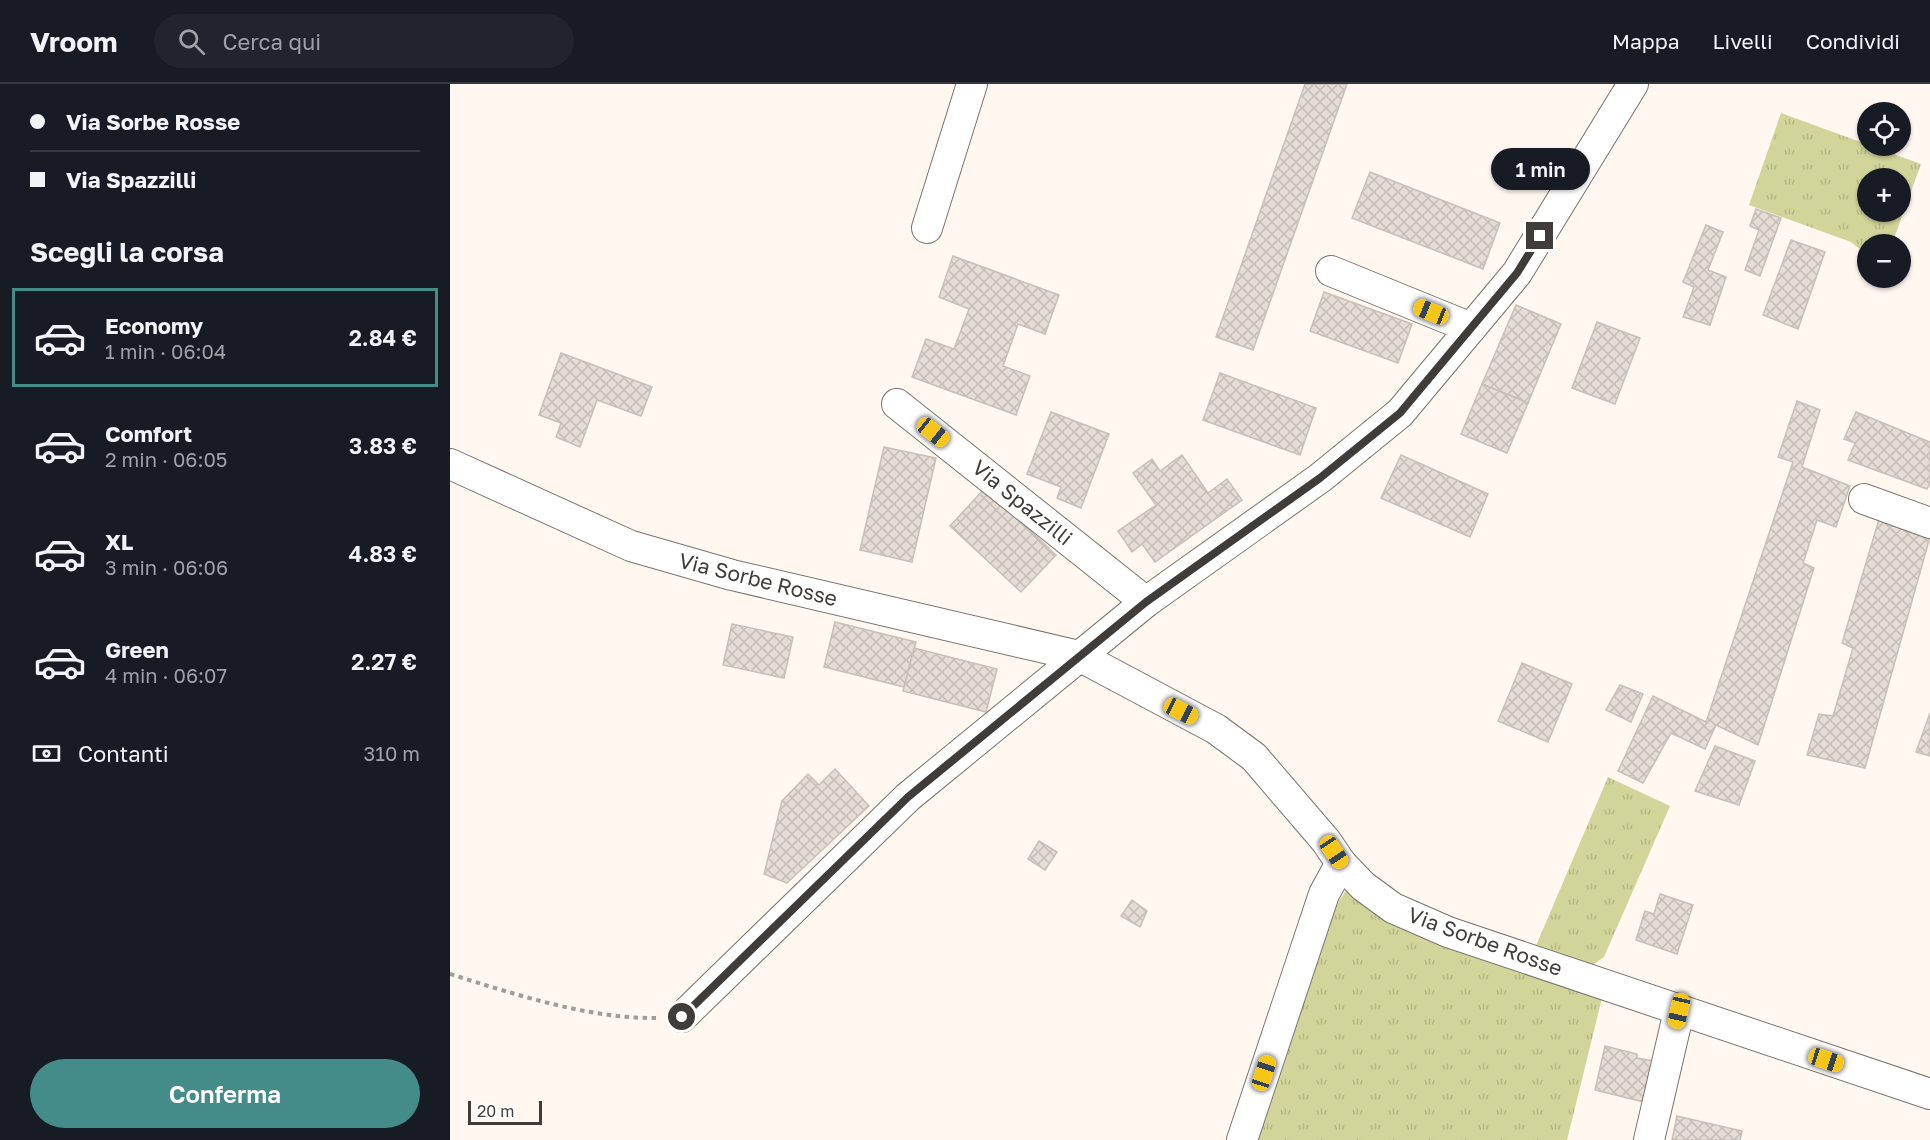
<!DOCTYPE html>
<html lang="it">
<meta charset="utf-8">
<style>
:root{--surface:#171b24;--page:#20242c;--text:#f1f3f6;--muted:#9ea1a6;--line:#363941;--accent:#448c89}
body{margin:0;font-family:"Golos Text",sans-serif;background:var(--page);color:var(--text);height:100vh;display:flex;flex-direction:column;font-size:22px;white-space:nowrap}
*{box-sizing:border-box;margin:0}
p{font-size:20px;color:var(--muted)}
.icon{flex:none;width:33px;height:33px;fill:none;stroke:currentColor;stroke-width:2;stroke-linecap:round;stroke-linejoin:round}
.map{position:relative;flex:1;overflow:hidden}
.drawer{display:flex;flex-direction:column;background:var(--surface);width:450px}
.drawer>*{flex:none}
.guide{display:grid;align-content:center;height:132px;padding:0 30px;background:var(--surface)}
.tools{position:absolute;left:1407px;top:18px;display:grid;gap:12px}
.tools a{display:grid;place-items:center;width:54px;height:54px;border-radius:50%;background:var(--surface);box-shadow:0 2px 4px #0004;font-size:30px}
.scale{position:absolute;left:18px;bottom:15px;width:74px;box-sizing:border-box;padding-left:6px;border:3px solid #403c3a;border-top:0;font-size:16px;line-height:21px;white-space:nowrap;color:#403c3a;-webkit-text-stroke:4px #fff;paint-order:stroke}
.end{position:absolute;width:27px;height:27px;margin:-14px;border:8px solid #403c3a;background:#fff;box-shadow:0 0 0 3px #fff}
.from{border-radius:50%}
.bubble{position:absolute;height:42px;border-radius:21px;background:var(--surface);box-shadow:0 2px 4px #0004;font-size:20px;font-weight:600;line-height:42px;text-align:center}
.car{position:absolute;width:18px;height:36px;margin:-18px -9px;border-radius:8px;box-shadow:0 0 4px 2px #0007;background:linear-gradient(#f5c518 24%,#345 0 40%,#f5c518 0 76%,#345 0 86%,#f5c518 0)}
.guide b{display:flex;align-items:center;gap:21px;height:57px;font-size:22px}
.guide b+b{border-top:2px solid var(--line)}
.guide i{width:15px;height:15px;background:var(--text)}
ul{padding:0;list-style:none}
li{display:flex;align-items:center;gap:18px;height:99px;margin:0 12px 9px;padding:0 18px;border:3px solid transparent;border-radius:0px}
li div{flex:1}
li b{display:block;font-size:22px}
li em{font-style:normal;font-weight:600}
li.active{border-color:var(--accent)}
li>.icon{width:54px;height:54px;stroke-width:1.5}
h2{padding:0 30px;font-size:27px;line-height:72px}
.pay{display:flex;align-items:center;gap:15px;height:66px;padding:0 30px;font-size:22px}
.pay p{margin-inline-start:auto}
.cta{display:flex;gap:12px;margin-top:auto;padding:12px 30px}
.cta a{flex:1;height:69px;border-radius:36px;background:var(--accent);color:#fff;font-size:24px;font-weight:600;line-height:69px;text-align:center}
header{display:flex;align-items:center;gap:36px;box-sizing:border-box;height:84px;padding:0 30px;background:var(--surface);border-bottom:2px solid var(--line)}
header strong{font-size:28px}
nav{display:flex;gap:33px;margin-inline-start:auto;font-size:21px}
.search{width:420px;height:54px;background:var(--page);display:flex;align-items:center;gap:15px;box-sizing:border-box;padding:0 21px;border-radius:33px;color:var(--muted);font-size:22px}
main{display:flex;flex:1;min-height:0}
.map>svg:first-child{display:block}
</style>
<header>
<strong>Vroom</strong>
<div class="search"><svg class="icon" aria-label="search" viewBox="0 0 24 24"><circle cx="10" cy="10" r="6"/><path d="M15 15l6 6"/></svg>Cerca qui</div>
<nav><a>Mappa</a><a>Livelli</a><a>Condividi</a></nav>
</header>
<main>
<section class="drawer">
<div class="guide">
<b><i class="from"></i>Via Sorbe Rosse</b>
<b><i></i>Via Spazzilli</b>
</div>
<h2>Scegli la corsa</h2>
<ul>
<li class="active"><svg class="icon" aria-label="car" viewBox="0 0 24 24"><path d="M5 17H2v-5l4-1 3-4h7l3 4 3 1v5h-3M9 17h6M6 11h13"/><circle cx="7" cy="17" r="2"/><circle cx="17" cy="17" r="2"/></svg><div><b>Economy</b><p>1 min · 06:04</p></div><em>2.84 €</em></li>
<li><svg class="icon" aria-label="car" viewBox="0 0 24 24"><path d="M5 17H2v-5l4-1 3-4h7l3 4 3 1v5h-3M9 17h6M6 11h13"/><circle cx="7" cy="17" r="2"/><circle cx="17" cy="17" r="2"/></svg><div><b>Comfort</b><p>2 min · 06:05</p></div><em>3.83 €</em></li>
<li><svg class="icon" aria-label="car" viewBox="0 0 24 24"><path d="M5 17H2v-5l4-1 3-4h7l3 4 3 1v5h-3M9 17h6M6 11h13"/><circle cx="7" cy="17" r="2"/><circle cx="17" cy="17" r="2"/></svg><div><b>XL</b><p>3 min · 06:06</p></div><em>4.83 €</em></li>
<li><svg class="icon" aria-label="car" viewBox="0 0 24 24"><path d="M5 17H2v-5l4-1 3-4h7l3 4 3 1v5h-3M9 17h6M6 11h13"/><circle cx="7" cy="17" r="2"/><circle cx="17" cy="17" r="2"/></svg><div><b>Green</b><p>4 min · 06:07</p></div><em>2.27 €</em></li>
</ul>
<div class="pay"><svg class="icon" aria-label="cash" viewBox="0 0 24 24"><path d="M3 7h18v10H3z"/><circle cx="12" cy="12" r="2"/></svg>Contanti<p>310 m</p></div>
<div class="cta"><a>Conferma</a></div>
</section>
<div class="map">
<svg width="1480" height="1056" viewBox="0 0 1480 1056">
<defs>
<pattern id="grass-tufts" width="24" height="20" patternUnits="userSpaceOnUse" patternTransform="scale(1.5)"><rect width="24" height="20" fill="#d2d599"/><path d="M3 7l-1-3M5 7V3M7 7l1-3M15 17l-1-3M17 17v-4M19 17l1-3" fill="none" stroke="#b5b885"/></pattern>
<pattern id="building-cross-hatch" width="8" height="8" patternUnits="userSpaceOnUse" patternTransform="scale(1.5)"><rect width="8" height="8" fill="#e4dcd5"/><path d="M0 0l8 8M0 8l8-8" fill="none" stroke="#c5beb8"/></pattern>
</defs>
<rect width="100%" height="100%" fill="#fff7f0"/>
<g fill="url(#grass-tufts)" fill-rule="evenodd">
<path d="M1331 29 1471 80 1442 160H1418L1417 169 1412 167 1401 158 1299 121ZM1418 94H1450V128H1418Z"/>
<path d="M1158 693 1220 722 1154 873 1140 883 1085 864Z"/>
<path d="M897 805 1153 910 1117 1056H805L883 826Z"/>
</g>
<g fill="url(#building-cross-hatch)" stroke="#c8bfb9" stroke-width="1.5">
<path d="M855 0H897L803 266 766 253Z"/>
<path d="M920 88 1050 139 1033 185 902 134Z"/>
<path d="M1306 125 1331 134 1310 192 1295 186 1309 146 1300 142Z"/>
<path d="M1256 141 1273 148 1258 186 1276 193 1260 241 1233 233 1244 203 1233 198Z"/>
<path d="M1341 156 1375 168 1348 245 1313 231Z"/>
<path d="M503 172 609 211 595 250 568 240 553 282 580 292 566 331 462 293 476 255 504 265 519 225 489 213Z"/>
<path d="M874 208 962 240 948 279 860 247Z"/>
<path d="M1066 221 1111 240 1078 319 1032 300Z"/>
<path d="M1147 238 1190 254 1165 320 1122 304Z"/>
<path d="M111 269 202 303 191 332 147 316 130 363 106 353 111 339 89 331Z"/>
<path d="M770 289 866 324 850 371 753 336Z"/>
<path d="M1032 300 1078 319 1057 369 1011 350Z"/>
<path d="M1347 317 1370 326 1352 383 1400 402 1386 443 1367 436 1353 479 1364 484 1308 661 1266 641 1255 665 1221 649 1193 699 1168 687 1203 612 1256 638 1343 378 1328 373Z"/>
<path d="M601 328 659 350 631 424 607 414 611 403 577 390Z"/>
<path d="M1406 328 1480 358V399L1477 405 1398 376 1405 359 1394 355Z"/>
<path d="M434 363 486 374 462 478 410 466Z"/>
<path d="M732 371 758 409 777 395 792 416 705 478 692 460 682 468 668 447 706 421 683 389 702 375 710 387Z"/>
<path d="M951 371 1038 410 1020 453 931 414Z"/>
<path d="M535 404 606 471 571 508 500 442Z"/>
<path d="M1430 432 1480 453 1415 684 1357 671 1369 630 1383 632 1403 564 1392 559Z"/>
<path d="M385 538 466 558 454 603 374 583Z"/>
<path d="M282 540 343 553 334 594 273 581Z"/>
<path d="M464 564 547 585 536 628 453 607Z"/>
<path d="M1072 579 1122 600 1098 658 1048 637Z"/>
<path d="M1170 601 1193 610 1181 638 1156 626Z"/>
<path d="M1480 629V672L1466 668Z"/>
<path d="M1265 662 1305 677 1289 721 1245 707Z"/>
<path d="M385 685 419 722 337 799 314 790 332 717 358 690 369 701Z"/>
<path d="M589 757 607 768 595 786 578 775Z"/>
<path d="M1210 810 1243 821 1227 870 1186 856 1195 827 1204 830Z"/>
<path d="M682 816 697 827 690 843 671 832Z"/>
<path d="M1155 962 1187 970V974L1204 977 1194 1018 1145 1006Z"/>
<path d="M1227 1032 1292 1047 1290 1056H1222Z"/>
</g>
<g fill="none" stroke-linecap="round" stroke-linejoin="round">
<defs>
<g id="minor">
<path d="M477 144 522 0"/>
<path d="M881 187 1021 244"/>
<path d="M447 320 696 518"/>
<path d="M0 380 181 462 282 491 629 572 766 645 804 673 876 757 891 779 913 802 943 824 998 848 1480 1010"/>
<path d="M1414 415 1480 439"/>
<path d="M232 933 458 713 696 518 870 394 950 329 1067 189 1183 0"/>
<path d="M792 1056 874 810 891 779"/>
<path d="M1199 1056 1229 927"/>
</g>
</defs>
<use href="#minor" stroke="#7b736d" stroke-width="32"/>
<path stroke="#a29c97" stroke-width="4" stroke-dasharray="4.5 4.5" stroke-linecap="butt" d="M0 890C64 910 139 935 207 934"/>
<use href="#minor" stroke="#fff" stroke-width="30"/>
</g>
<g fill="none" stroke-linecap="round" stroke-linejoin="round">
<path stroke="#403c3a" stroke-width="8" d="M232 933 458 713 696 518 870 394 950 329 1067 189 1090 152"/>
</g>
<g text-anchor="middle" stroke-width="6" stroke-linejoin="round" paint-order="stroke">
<g font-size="21" fill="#403c3a" stroke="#fff">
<text transform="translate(572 419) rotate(39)" y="7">Via Spazzilli</text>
<text transform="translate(308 496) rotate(14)" y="7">Via Sorbe Rosse</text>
<text transform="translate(1035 858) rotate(20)" y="7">Via Sorbe Rosse</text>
</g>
</g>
</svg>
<div class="tools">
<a><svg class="icon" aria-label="locate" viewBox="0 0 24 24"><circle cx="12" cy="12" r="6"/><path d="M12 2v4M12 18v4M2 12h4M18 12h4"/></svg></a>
<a>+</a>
<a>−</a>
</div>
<div class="scale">20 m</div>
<i class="end from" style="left:232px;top:933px"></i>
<i class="end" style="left:1090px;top:152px"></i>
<div class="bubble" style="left:1041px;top:64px;width:99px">1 min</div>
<i class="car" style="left:981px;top:228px;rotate:292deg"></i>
<i class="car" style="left:483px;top:348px;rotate:129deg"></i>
<i class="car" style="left:731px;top:627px;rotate:117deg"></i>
<i class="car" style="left:884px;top:768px;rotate:146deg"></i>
<i class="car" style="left:1229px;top:927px;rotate:193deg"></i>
<i class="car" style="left:1376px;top:976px;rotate:108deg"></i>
<i class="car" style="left:814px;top:989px;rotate:18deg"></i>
</div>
</main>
